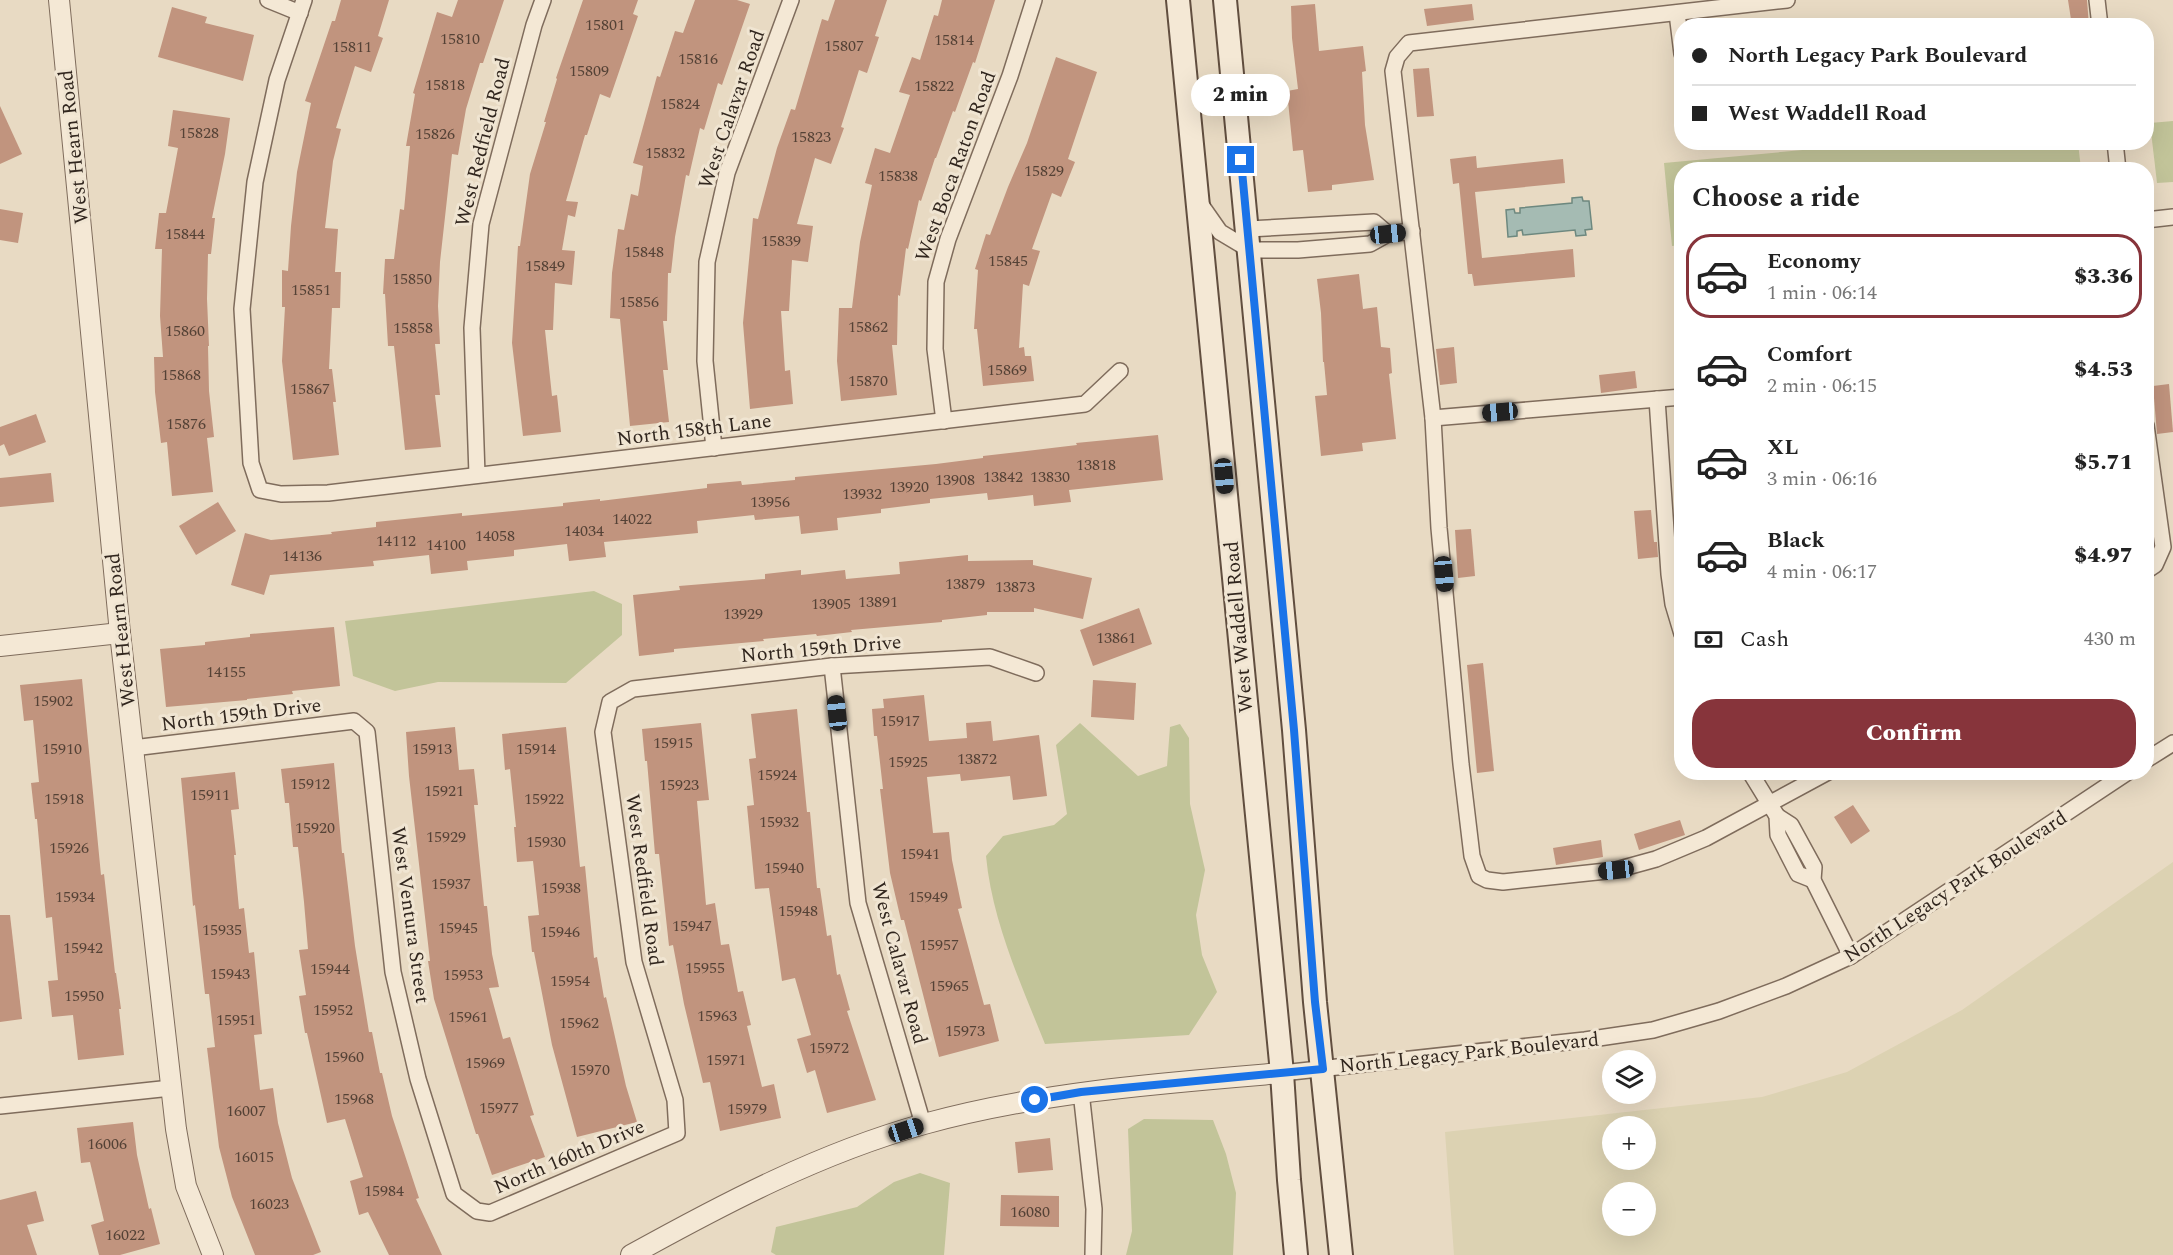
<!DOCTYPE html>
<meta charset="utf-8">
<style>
:root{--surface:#fff;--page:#f2f2f2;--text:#222;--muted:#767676;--line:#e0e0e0;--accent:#87343b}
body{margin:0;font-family:Spectral,serif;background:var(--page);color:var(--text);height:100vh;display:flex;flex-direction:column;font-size:22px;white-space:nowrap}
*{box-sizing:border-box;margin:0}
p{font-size:20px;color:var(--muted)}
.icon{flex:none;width:33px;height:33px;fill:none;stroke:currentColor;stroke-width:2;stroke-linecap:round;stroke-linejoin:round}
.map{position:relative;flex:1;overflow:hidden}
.panel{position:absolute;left:1674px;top:162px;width:480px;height:618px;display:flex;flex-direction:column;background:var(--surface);border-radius:24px;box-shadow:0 6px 24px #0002}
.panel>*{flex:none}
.hud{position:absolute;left:1674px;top:18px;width:480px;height:132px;border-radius:24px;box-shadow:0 6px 24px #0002;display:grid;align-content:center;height:132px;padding:0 18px;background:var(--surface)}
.controls{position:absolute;left:1602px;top:1050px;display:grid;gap:12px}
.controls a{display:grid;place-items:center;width:54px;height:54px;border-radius:50%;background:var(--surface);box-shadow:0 6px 24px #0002;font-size:30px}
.end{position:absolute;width:27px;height:27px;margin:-14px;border:8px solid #1a73e8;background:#fff;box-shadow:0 0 0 3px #fff}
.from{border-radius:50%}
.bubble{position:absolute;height:42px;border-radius:21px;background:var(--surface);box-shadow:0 6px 24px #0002;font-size:20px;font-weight:800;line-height:42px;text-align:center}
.car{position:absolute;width:18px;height:36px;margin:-18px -9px;border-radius:8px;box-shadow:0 0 4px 2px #0007;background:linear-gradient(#222 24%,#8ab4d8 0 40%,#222 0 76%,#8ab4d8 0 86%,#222 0)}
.hud b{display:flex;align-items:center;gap:21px;height:57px;font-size:22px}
.hud b+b{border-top:2px solid var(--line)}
.hud i{width:15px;height:15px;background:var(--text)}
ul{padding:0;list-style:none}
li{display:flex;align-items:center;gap:18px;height:84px;margin:0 12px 9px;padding:0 6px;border:3px solid transparent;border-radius:24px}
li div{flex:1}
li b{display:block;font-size:22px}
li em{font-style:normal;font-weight:800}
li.on{border-color:var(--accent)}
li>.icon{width:54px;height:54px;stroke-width:1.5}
h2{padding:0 18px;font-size:27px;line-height:72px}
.pay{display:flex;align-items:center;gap:15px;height:66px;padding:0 18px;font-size:22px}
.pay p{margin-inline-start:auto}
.button{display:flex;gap:12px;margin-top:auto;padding:12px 18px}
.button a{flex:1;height:69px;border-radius:24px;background:var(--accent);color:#fff;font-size:24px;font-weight:800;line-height:69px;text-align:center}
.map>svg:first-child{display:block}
</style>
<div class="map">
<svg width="2173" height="1255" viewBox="0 0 2173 1255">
<rect width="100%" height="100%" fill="#e8dac3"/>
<path fill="#dcd2b2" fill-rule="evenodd" d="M2173 862V1255H1454L1445 1132 1762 1097 1847 1072 1962 1010ZM1612 1126H1646V1160H1612ZM1612 1192H1646V1226H1612Z"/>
<g fill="#c2c499">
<path d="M2173 121V182L2157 183 2150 123Z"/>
<path d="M1846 142 2078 143 2081 169 1682 170 1681 245 1672 246 1664 163 1846 146Z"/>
<path d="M594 591 622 604V635L566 683 438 682 395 691 353 676 345 621Z"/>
<path d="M1080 723 1138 776 1167 766 1170 727 1180 724 1189 738 1190 804 1205 870 1196 915 1202 955 1217 992 1189 1035 1045 1044C1021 984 992 921 986 856L1003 836 1054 825 1067 814 1056 745Z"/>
<path d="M1144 1119 1213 1120 1226 1154 1236 1193 1233 1255H1126L1132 1231 1128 1129Z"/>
<path d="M920 1173 950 1183 944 1255H776L771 1252 776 1227 857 1207 894 1182Z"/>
</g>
<path fill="#a5bbb3" stroke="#6d887f" stroke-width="1.5" d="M1582 197 1583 201H1589L1592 229 1585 230 1586 235 1576 236 1575 230 1523 235 1522 230 1517 231V236L1508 237 1506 210 1514 209 1515 213H1520V208L1572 203V198Z"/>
<g fill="#c1947e">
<path d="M341 0H389L378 36 383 38 371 72 355 66 336 128 341 129 333 161 325 228 338 229 335 272H341L340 308H332L329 369H332L336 402H333L339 455 293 460 282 361 285 307H282V270L288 271 291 226 297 172 311 103 305 101 332 21H335Z"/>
<path d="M458 0H504L483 63H480L466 109 458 155 452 154 440 262 438 306 440 344H435L440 395H435L441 447 405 450 394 346H388L385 294H383L385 259H394L400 209 404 210 410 146H406L415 94 413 93 437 12 452 17Z"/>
<path d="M583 0H638L633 14 638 16 610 98 600 94 587 135H585L566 201 578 202 575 217 568 215 562 250 575 251 572 285 555 283 553 330H545L552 396 557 395 561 432 523 436 512 343 518 246H520L530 174 546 122H544L557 79 556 78Z"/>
<path d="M695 0H737L750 4 722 85 718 83 704 130 700 128 689 176 686 175 675 237 671 273H668L667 321H663L668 370H663L669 422 630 426 620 319 610 318 612 273 618 229 624 230 631 194 638 196 643 166 633 163 657 76 660 77 675 31 683 33Z"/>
<path d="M835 0H887L875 36 879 37 867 73 859 70 841 127 844 128 831 164 815 158 797 224 813 226 808 262 792 260 789 311H781L785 371 790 370 793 404 750 409 743 323 753 218 758 219 777 148 791 109 795 110 822 19 828 21Z"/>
<path d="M942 0H995L975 63 973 62 955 112 953 111 936 158H935L921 201 919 200 908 249 906 248 900 296 898 295 897 345H892L897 395 841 401 837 361 839 308H852L860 242 872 185 865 183 875 148 890 153 910 95 899 92 912 57 920 60 934 15 938 16Z"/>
<path d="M2068 0H2087L2089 26H2072Z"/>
<path d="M1315 4 1319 51 1363 46 1366 71 1362 72 1365 125 1374 180 1332 185V190L1308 192 1303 150 1293 151 1287 91 1298 89 1292 38 1291 6Z"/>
<path d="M1472 4 1474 20 1427 26 1424 9Z"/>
<path d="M172 7 207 17 205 23 254 35 243 81 158 57Z"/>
<path d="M1056 57 1097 72 1068 159 1075 162 1061 197 1052 193 1032 249 1040 251 1029 286 1023 284 1019 348 1024 347 1025 356H1031L1034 381 983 386 977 329H974L978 270 975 269 986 234 990 235 1008 187 1027 143Z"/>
<path d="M1429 68 1434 116 1417 117 1413 69Z"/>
<path d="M0 106 22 154 0 164Z"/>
<path d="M173 110 230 118 225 154 212 218H215L211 254H208L207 299 209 346H208L209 391 214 437 207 438 213 492 172 496 167 442 161 443 155 392 154 357H163L160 316 162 249H155L159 213H166L178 148 168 146Z"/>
<path d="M1476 156 1477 168 1563 159 1565 183 1475 192 1482 258 1573 249 1575 277 1474 286 1472 274H1468L1459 183 1453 184 1450 159Z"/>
<path d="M0 209 23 213 18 243 0 240Z"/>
<path d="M1359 274 1363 309 1377 307 1381 347 1390 348 1392 373 1389 374 1396 439 1362 443 1363 451 1321 456 1315 396 1327 395 1324 362H1323L1321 313 1317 279Z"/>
<path d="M1454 347 1457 383 1440 385 1436 349Z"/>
<path d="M1635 371 1637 388 1601 393 1599 375Z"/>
<path d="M2169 384 2173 432 2157 434 2153 386Z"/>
<path d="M36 414 46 442 9 456 4 444 0 446V427Z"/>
<path d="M1158 435 1163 480 1069 490 1071 502 1034 506 1033 495 988 500 987 493 930 499V503L881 509V513L837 518 838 530 801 534 799 516 755 520 754 515 697 521 698 533 604 542 606 557 569 561 567 544 514 550V556L467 561 468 570 431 574 429 555 373 561 374 566 270 575 264 595 231 585 245 533 271 540 332 534 331 532 376 527V522L462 513V516L563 506V503L600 499V501L707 488V484L741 481 742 485 795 480V477L936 464 983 458V456L1077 445 1076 443Z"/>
<path d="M51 473 54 502 0 507V478Z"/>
<path d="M218 502 236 531 196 555 179 526Z"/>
<path d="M1651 510 1654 542H1657L1658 557 1638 559 1634 511Z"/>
<path d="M1471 529 1475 576 1458 578 1455 530Z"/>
<path d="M968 555V561L1033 560V565L1092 578 1083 619 1034 608V612H987V615L942 620V622L851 630 852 632 817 636 816 634 763 639 764 641 674 649V652L639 656 633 595 680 590 679 586 765 579V574L801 570V575L845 570 846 579 900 574 899 562Z"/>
<path d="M1139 608 1152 644 1093 666 1080 630Z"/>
<path d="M334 627 340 686 292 691 293 694 247 699V700L166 707 160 649 205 645V642L250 637V634Z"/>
<path d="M1483 663 1494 771 1477 773 1467 665Z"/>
<path d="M82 679 101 875 104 874 115 973H116L121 1009H119L124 1055 78 1060 73 1015 52 1017 48 981 58 980 52 917 46 918 37 819H35L31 783 39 782 33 720 24 721 20 685Z"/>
<path d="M1093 680 1136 683 1134 720 1091 717Z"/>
<path d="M924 695 929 741 967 738 966 723 991 721 993 741 1039 735 1047 796 1013 800 1010 776 961 781 960 774 927 777 933 833 949 832 952 860 962 908 958 909 984 1005 990 1004 999 1041 939 1057 904 920H901L890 873 880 789H883L877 736H874L872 709 884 708 883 699Z"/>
<path d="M797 709 807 812H810L817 888H820L827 936 831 935 837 975 840 974 850 1010 847 1011 876 1100 827 1113 815 1070 807 1073 797 1039 811 1035 795 978 782 981 769 888 755 889 747 806 754 805 749 759 756 758 751 714Z"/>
<path d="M701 723 709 800 697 801 706 905 715 903 721 945 729 944 738 992 743 991 751 1025 747 1026 762 1087 774 1084 781 1118 720 1131 710 1082 703 1083 684 1004 673 945 669 946 659 854H655L647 761H645L642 729Z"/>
<path d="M455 727 459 770 474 769 478 805H474L484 906H487L492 954 499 987 489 988 503 1039 510 1037 534 1115 530 1116 545 1157 492 1175 478 1134H476L434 999 428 961H430L409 776 406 732Z"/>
<path d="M566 727 580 867 585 866 594 958 597 957 604 998 606 997 626 1086 637 1122 577 1137 552 1045 534 952H532L528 916 539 915 533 861 517 862 514 827H516L510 769 505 770 502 734Z"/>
<path d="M334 763 342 853H344L355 946 369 1032H372L380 1073H382L392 1116 419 1198 416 1199 442 1255H389L368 1212 359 1215 350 1181 363 1177 345 1119 327 1123 307 1033H305L299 996 306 995 299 950 308 949 304 902 298 847H293L289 803H285L281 769Z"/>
<path d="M235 772 239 809 231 810 236 855H234L239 909 244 908 249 953 254 952 262 1034 254 1035 260 1090 273 1088 278 1123 292 1178 321 1252 313 1255H255L232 1197 219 1147 207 1048 215 1047 209 994H205L195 905 193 906 181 778Z"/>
<path d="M1853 805 1870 831 1851 844 1834 817Z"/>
<path d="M1680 820 1685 835 1639 850 1634 834Z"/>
<path d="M1601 840 1603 857 1556 865 1553 848Z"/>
<path d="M0 915H10L22 1019 0 1022Z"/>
<path d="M133 1122 137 1155 149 1209 151 1208 160 1244 120 1255H99L91 1225 104 1221 90 1162 81 1163 77 1128Z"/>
<path d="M1050 1138 1053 1170 1018 1173 1015 1142Z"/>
<path d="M36 1191 44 1221 27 1225 37 1255H0V1200Z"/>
<path d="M1001 1195 1059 1196V1227L1000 1226Z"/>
</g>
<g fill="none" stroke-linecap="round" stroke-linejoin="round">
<defs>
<g id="minor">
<path d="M268 0 300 13"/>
<path d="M304 0 277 80 255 182 242 309 251 463 260 490 281 494 328 493 1085 404 1120 371"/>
<path d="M1787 0 1409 43 1397 57 1393 71 1433 418 1439 528 1461 764 1472 856 1479 876 1487 880 1503 882 1616 870 1656 859 1706 838 1828 772"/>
<path d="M2097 0 2100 26"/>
<path d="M1677 13 1682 54"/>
<path d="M2115 142 2118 170"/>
<path d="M1199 202 1220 232 1250 250H1298L1370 244 1388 234 1412 231"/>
<path d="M2146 220 2173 217"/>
<path d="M1248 229 1374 222 1388 234"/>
<path d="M1657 399 1669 574 1673 604 1682 634"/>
<path d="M1433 418 1682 397"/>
<path d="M944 421 935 349 936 282 948 239 1010 76 1034 0"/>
<path d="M2146 425 2163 547 2155 565 2146 571"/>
<path d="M714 448 705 361 707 262 727 173 791 0"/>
<path d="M477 475 472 328 481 224 534 25 543 0"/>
<path d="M832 666 858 903 923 1124"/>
<path d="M133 748 354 721 367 732 393 972 418 1079 454 1194 477 1211 490 1213 677 1133 675 1100 634 962 603 732 610 702 633 689 832 666 990 657 1036 673"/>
<path d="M2146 760 2173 743"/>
<path d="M1750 772 1777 816 1778 835 1798 874 1813 880"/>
<path d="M1777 816 1791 825 1814 867 1813 880 1851 956"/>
<path d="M1282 1073 1585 1040 1653 1030 1719 1011 1786 986 1851 956 2128 772"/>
<path d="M1081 1092 1094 1209 1093 1255"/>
<path d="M0 1106 171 1088"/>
</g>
<g id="tertiary">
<path d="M59 0 120 633 176 1129 186 1186 213 1255"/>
<path d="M0 646 120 633"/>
<path d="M631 1255C725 1203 820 1153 924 1124 1040 1092 1162 1083 1282 1073"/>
</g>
<g id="secondary">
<path d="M1178 0 1282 1073 1289 1180 1296 1255"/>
<path d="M1225 0 1294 730 1315 1002 1341 1255"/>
</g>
</defs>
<use href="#minor" stroke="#7f6c5c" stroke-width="18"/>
<use href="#tertiary" stroke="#7f6c5c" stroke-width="22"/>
<use href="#secondary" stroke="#614e3f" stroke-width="26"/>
<use href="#minor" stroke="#f4e8d5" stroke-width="15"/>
<use href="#tertiary" stroke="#f4e8d5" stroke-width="20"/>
<use href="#secondary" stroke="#f4e8d5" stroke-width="22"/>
</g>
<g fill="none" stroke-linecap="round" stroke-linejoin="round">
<path stroke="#1a73e8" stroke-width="8" d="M1035 1100 1081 1092 1323 1069 1315 1002 1294 730 1241 160"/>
</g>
<g text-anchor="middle" stroke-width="6" stroke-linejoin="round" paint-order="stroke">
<g font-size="16" fill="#554236">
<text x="605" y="30">15801</text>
<text x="460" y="44">15810</text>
<text x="954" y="45">15814</text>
<text x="844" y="51">15807</text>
<text x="352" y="52">15811</text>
<text x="698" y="64">15816</text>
<text x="589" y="76">15809</text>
<text x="445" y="90">15818</text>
<text x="934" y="91">15822</text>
<text x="680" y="109">15824</text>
<text x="199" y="138">15828</text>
<text x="435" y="139">15826</text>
<text x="811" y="142">15823</text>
<text x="665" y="158">15832</text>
<text x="1044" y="176">15829</text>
<text x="898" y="181">15838</text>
<text x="185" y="239">15844</text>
<text x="781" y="246">15839</text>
<text x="644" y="257">15848</text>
<text x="1008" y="266">15845</text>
<text x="545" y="271">15849</text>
<text x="412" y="284">15850</text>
<text x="311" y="295">15851</text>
<text x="639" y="307">15856</text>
<text x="868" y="332">15862</text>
<text x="413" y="333">15858</text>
<text x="185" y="336">15860</text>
<text x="1007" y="375">15869</text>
<text x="181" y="380">15868</text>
<text x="868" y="386">15870</text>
<text x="310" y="394">15867</text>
<text x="186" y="429">15876</text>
<text x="1096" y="470">13818</text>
<text x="1003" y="482">13842</text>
<text x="1050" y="482">13830</text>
<text x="955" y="485">13908</text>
<text x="909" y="492">13920</text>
<text x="862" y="499">13932</text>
<text x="770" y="507">13956</text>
<text x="632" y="524">14022</text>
<text x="584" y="536">14034</text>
<text x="495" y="541">14058</text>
<text x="396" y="546">14112</text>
<text x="446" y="550">14100</text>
<text x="302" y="561">14136</text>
<text x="965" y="589">13879</text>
<text x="1015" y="592">13873</text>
<text x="878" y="607">13891</text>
<text x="831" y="609">13905</text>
<text x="743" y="619">13929</text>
<text x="1116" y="643">13861</text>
<text x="226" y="677">14155</text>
<text x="53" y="706">15902</text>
<text x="900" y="726">15917</text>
<text x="673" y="748">15915</text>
<text x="62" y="754">15910</text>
<text x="432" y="754">15913</text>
<text x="536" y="754">15914</text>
<text x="977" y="764">13872</text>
<text x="908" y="767">15925</text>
<text x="777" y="780">15924</text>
<text x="310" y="789">15912</text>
<text x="679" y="790">15923</text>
<text x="444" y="796">15921</text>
<text x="210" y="800">15911</text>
<text x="64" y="804">15918</text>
<text x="544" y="804">15922</text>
<text x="779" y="827">15932</text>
<text x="315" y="833">15920</text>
<text x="446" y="842">15929</text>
<text x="546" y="847">15930</text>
<text x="69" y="853">15926</text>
<text x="920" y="859">15941</text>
<text x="784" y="873">15940</text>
<text x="451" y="889">15937</text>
<text x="561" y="893">15938</text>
<text x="75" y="902">15934</text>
<text x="928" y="902">15949</text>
<text x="798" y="916">15948</text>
<text x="692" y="931">15947</text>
<text x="458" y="933">15945</text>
<text x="222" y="935">15935</text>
<text x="560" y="937">15946</text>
<text x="939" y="950">15957</text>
<text x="83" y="953">15942</text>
<text x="705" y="973">15955</text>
<text x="330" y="974">15944</text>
<text x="230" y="979">15943</text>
<text x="463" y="980">15953</text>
<text x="570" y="986">15954</text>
<text x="949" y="991">15965</text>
<text x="84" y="1001">15950</text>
<text x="333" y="1015">15952</text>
<text x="717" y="1021">15963</text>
<text x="468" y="1022">15961</text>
<text x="236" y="1025">15951</text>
<text x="579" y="1028">15962</text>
<text x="965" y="1036">15973</text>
<text x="829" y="1053">15972</text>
<text x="344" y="1062">15960</text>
<text x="726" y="1065">15971</text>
<text x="485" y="1068">15969</text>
<text x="590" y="1075">15970</text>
<text x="354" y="1104">15968</text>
<text x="499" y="1113">15977</text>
<text x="747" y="1114">15979</text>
<text x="246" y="1116">16007</text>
<text x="107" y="1149">16006</text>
<text x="254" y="1162">16015</text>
<text x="384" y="1196">15984</text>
<text x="269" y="1209">16023</text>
<text x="1030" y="1217">16080</text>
<text x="125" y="1240">16022</text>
</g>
<g font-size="20" fill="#31261e" stroke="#f0e5d2">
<text transform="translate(731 109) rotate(-71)" y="7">West Calavar Road</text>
<text transform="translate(482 142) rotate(-76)" y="7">West Redfield Road</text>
<text transform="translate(73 147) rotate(-96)" y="7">West Hearn Road</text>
<text transform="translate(955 166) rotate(-70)" y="7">West Boca Raton Road</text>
<text transform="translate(694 429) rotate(-7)" y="7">North 158th Lane</text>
<text transform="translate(1238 627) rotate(-95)" y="7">West Waddell Road</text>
<text transform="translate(120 630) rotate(-96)" y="7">West Hearn Road</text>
<text transform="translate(821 648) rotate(-5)" y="7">North 159th Drive</text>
<text transform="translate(241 714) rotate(-7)" y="7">North 159th Drive</text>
<text transform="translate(645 880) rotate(82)" y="7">West Redfield Road</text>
<text transform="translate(1955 886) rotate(-33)" y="7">North Legacy Park Boulevard</text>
<text transform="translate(411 915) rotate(82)" y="7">West Ventura Street</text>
<text transform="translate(900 963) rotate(75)" y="7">West Calavar Road</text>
<text transform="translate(1469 1052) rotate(-6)" y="7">North Legacy Park Boulevard</text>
<text transform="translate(569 1156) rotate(-23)" y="7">North 160th Drive</text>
</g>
</g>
</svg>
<div class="controls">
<a><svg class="icon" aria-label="layers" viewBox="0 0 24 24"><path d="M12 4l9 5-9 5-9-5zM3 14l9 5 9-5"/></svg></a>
<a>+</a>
<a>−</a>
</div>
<i class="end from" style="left:1035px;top:1100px"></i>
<i class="end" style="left:1241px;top:160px"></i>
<div class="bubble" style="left:1191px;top:74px;width:99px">2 min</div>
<i class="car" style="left:1388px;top:234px;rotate:84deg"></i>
<i class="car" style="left:1500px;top:412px;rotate:265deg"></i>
<i class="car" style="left:1224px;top:476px;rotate:175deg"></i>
<i class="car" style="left:1444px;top:574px;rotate:175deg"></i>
<i class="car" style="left:837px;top:713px;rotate:354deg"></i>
<i class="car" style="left:1616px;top:870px;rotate:264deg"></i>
<i class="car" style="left:906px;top:1130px;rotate:72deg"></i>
<div class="hud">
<b><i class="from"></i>North Legacy Park Boulevard</b>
<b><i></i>West Waddell Road</b>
</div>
<section class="panel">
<h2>Choose a ride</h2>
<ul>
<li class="on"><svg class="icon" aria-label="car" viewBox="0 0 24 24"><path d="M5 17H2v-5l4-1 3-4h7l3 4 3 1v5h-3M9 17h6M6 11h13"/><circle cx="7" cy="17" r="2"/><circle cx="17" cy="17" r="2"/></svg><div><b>Economy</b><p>1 min · 06:14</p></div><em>$3.36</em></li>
<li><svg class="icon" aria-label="car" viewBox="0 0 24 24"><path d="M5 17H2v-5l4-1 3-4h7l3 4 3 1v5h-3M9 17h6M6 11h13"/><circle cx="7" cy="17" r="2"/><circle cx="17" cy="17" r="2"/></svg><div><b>Comfort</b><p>2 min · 06:15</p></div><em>$4.53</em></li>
<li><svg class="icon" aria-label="car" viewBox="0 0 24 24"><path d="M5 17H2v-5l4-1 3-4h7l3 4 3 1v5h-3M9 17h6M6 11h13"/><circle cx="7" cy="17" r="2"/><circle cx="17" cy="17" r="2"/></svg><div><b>XL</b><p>3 min · 06:16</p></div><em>$5.71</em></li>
<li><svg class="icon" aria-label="car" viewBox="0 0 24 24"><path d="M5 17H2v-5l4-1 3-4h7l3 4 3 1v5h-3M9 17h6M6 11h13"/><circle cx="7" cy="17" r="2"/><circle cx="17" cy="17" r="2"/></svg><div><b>Black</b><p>4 min · 06:17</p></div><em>$4.97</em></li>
</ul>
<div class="pay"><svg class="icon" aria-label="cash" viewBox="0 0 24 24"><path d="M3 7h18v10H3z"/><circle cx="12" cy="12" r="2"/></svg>Cash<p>430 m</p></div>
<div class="button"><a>Confirm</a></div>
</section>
</div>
